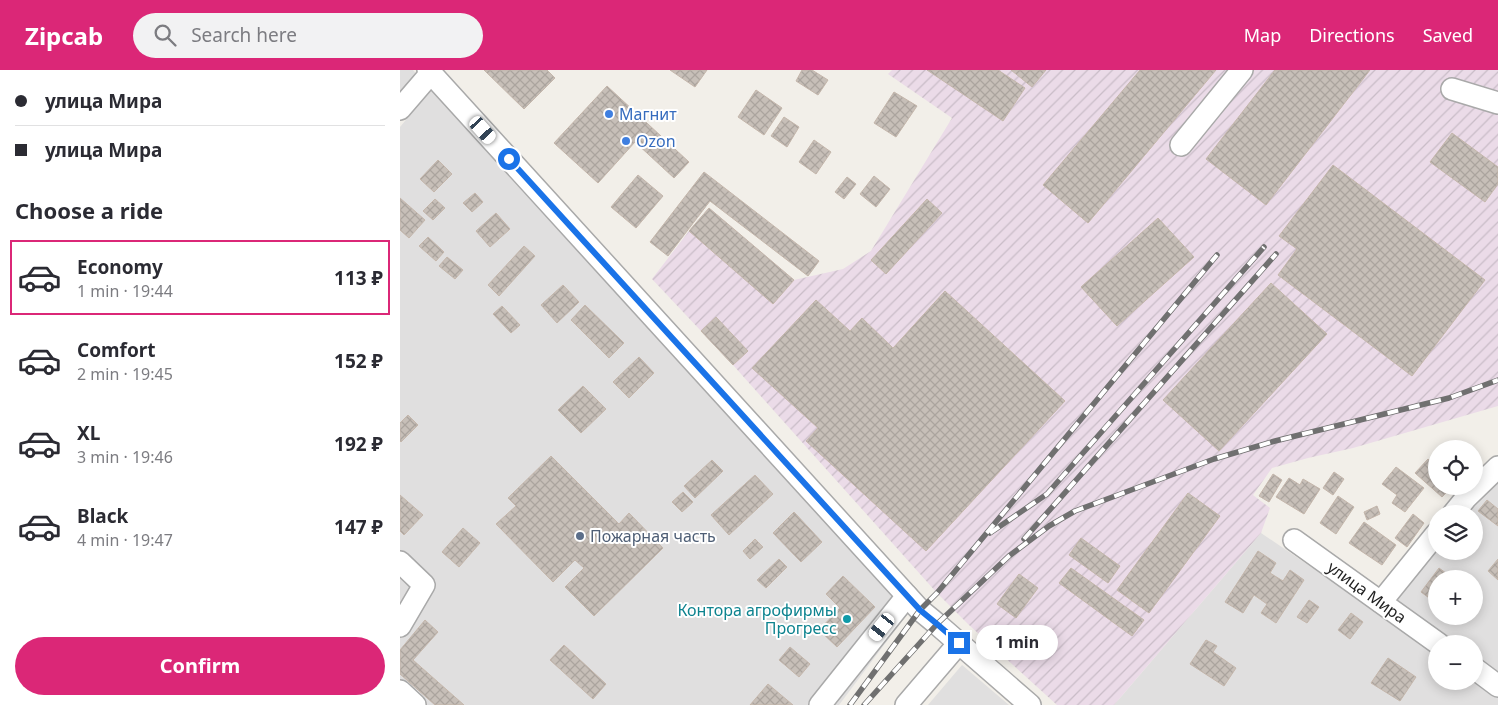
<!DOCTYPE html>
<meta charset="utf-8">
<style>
:root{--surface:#fff;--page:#f2f2f3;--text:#2b2b33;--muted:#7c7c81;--line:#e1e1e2;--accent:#db2777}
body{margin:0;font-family:"Noto Sans",sans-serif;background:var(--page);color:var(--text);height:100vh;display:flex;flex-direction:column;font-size:19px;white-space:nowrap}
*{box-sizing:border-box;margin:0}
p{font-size:16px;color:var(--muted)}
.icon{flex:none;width:28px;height:28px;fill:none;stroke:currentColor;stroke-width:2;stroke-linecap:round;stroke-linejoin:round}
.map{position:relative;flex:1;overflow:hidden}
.details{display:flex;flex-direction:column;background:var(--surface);width:400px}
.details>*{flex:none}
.hud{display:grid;align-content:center;height:110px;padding:0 15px;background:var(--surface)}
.controls{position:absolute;left:1028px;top:370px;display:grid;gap:10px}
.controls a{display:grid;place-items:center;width:55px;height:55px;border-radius:50%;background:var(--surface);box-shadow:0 2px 12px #0003;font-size:25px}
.end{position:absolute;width:22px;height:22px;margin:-11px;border:6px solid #1a73e8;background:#fff;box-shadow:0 0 0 2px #fff}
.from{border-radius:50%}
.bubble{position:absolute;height:35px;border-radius:18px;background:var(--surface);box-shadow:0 2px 12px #0003;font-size:16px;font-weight:700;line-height:35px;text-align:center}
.car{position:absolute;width:15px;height:30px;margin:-15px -8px;border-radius:6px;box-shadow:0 0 4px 1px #0007;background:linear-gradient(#fff 24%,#345 0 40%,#fff 0 76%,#345 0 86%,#fff 0)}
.hud b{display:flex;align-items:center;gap:18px;height:48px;font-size:19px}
.hud b+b{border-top:1px solid var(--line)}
.hud i{width:12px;height:12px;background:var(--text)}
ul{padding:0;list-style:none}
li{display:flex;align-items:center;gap:15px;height:75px;margin:0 10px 8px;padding:0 5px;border:2px solid transparent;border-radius:0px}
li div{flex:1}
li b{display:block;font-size:19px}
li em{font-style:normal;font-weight:700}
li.on{border-color:var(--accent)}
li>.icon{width:45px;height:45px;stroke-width:1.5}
h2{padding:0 15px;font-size:22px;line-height:60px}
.cta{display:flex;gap:10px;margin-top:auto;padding:10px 15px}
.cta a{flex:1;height:58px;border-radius:30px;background:var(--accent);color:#fff;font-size:20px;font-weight:700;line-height:58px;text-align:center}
header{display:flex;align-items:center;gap:30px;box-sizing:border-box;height:70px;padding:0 25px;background:var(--accent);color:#fff}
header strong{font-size:24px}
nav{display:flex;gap:28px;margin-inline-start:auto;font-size:18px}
.search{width:350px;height:45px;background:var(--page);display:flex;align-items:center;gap:12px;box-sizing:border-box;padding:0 18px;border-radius:28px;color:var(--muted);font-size:19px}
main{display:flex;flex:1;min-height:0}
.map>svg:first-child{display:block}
</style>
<header>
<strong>Zipcab</strong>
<div class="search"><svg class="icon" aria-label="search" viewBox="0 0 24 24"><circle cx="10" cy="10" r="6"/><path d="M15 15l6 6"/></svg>Search here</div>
<nav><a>Map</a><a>Directions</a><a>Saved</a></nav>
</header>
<main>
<section class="details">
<div class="hud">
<b><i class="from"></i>улица Мира</b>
<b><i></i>улица Мира</b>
</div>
<h2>Choose a ride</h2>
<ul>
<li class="on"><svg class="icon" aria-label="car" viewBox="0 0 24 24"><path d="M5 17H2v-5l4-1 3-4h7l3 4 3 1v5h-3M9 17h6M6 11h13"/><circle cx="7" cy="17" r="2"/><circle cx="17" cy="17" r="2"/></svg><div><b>Economy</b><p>1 min · 19:44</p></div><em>113 ₽</em></li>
<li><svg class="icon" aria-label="car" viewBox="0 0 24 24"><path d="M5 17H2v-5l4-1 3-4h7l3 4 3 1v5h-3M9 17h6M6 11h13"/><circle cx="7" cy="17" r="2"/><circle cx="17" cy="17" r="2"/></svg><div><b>Comfort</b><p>2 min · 19:45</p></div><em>152 ₽</em></li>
<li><svg class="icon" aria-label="car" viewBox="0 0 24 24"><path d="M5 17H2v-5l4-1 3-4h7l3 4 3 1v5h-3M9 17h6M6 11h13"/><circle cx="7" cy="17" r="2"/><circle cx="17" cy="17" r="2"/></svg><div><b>XL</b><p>3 min · 19:46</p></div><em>192 ₽</em></li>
<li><svg class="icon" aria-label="car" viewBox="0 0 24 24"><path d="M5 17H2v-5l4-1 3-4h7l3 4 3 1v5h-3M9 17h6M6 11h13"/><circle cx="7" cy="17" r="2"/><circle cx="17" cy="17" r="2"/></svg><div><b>Black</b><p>4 min · 19:47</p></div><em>147 ₽</em></li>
</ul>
<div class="cta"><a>Confirm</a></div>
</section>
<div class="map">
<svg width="1098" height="635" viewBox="0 0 1098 635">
<defs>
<pattern id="industrial-furrows" width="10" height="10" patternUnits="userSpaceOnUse" patternTransform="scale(1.25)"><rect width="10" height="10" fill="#ebdbe8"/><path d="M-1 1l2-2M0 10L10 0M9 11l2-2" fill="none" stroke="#c9bcc7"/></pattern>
<pattern id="building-cross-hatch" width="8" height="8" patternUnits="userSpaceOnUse" patternTransform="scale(1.25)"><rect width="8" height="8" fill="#c7bfb8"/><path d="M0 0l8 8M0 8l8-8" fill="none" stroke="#aba49e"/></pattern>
</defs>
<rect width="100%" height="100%" fill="#f2efe9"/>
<g fill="#e0dfdf" fill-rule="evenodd">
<path d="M0 0H13L18 6 0 28Z"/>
<path d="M31 20 508 543 439 635H0V57Z"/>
<path d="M1098 405V606L1074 589V574H1052L992 532 1036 471V481H1074V444H1060ZM1036 509H1074V546H1036Z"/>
<path d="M861 463 1036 582V611H1074V608L1098 625V635H714Z"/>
<path d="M562 595 609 635H528Z"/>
</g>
<path fill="url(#industrial-furrows)" d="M492 0H1098V336L953 378 908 388 872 398 853 425 870 438 861 463 714 635H657L569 555 537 523 333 295 252 209 289 161 309 138 394 210 443 199 471 181 552 48 488 4Z"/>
<g fill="url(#building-cross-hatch)" stroke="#c4b6ab">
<path d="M84 0H147L155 8 124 39Z"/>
<path d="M270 0H307L295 17Z"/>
<path d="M402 0H412L428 10 418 25 396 11Z"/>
<path d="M527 0H598L625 18 603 51Z"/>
<path d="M611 0H646L632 17Z"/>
<path d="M740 0H816L688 153 643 115Z"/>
<path d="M875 0H970L866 135 806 89Z"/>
<path d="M207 16 289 92 274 108 235 72 198 113 154 73Z"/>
<path d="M356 20 382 38 364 65 338 47Z"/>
<path d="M494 22 517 36 496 67 474 53Z"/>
<path d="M384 47 399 57 387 77 371 66Z"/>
<path d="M1052 63 1098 97V114L1085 132 1030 92Z"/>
<path d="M414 70 431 82 416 104 399 92Z"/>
<path d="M38 90 52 104 34 122 20 109Z"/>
<path d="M933 95 1085 210 1012 306 878 205 897 179 879 166Z"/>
<path d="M304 102 419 191 408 206 310 131 268 186 250 172Z"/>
<path d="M238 105 263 126 236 158 211 137Z"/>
<path d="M474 106 490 119 476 137 460 124Z"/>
<path d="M447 107 456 114 444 129 435 122Z"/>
<path d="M75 123 83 132 72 142 63 133Z"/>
<path d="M0 128 25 150 9 168 0 160Z"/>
<path d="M35 129 45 138 33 150 23 141Z"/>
<path d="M527 129 542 143 486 204 471 190Z"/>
<path d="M309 138 394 210 373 234 289 161Z"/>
<path d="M96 143 110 159 90 177 76 161Z"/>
<path d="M758 148 794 187 717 256 681 217Z"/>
<path d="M28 167 44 182 36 191 19 176Z"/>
<path d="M124 176 135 186 99 226 88 215Z"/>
<path d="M47 187 63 200 55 209 39 196Z"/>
<path d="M871 213 927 264 819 381 763 330Z"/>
<path d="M163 215 179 232 157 253 141 235Z"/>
<path d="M545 221 665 331 526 481 406 371 418 358 352 298 416 230 450 261 462 248 493 278Z"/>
<path d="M185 235 224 273 209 288 171 250Z"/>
<path d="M102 236 120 255 111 263 93 244Z"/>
<path d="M316 247 348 281 333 295 301 261Z"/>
<path d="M239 287 254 303 229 328 213 312Z"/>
<path d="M183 316 206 339 181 363 158 340Z"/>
<path d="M8 345 18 355 1 372 0 371V353Z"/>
<path d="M151 386 219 454 229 443 263 478 194 546 165 517 184 498 175 490 153 512 96 454 116 436 108 428Z"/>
<path d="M1028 389 1036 396V416L1052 417 1042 427 1015 403Z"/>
<path d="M312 390 323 401 295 428 284 416Z"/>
<path d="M996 397 1024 418 1005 442 992 433 997 425 982 414Z"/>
<path d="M934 402 944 409 933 425 923 418Z"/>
<path d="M873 404 882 410 869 432 859 426Z"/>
<path d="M355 405 373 424 329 465 311 445Z"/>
<path d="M889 408 900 415 903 409 920 419 904 444 876 427Z"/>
<path d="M283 422 293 432 282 442 272 432Z"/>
<path d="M788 423 820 446 749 543 717 520Z"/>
<path d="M0 425 23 445 4 465 0 461Z"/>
<path d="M938 426 954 437 936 464 920 453Z"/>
<path d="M1087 430 1098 439V456L1078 441Z"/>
<path d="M977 436 980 444 967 450 964 442Z"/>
<path d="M394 442 422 472 401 492 373 463Z"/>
<path d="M1013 444 1024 453 1007 477 995 468Z"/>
<path d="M964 452 996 475 982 495 949 473Z"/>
<path d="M63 458 80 473 59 497 42 482Z"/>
<path d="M681 468 720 496 708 513 669 485Z"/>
<path d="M355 469 363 477 350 489 343 481Z"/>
<path d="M858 481 876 493 870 503 883 511 890 500 904 510 876 553 861 543 867 534 854 525 843 543 825 532Z"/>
<path d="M379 489 387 497 366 518 357 510Z"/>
<path d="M1098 489V510L1088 501Z"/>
<path d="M671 498 744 550 732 566 659 513Z"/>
<path d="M1039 498 1054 509H1036V533L1021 522Z"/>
<path d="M619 504 638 518 616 548 597 534Z"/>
<path d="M443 506 475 537 437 577 419 560 440 538 426 524Z"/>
<path d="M909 530 919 537 907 553 897 547Z"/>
<path d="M951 543 963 552 950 569 938 560Z"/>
<path d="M25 550 38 562 13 590 64 635H35L0 604V580Z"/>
<path d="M806 570 817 576 813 582 836 598 824 616 790 594Z"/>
<path d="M164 575 206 614 193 629 150 590Z"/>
<path d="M390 577 410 594 399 607 379 590Z"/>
<path d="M988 588 1016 607 1000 631 971 613Z"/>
<path d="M368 614 393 635H350Z"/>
</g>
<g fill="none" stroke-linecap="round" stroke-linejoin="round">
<defs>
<g id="minor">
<path d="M28 0 520 540 537 554 630 635"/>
<path d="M1052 19 1098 33"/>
<path d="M0 39 31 3"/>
<path d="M781 75 842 0"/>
<path d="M1053 444 1066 428 1098 397"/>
<path d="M894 470 1039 574"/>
<path d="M0 492 24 515 0 556"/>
<path d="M981 532 1036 464"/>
<path d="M1074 598 1098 616"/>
<path d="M0 621 15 635"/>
<path d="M420 635 507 526"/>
<path d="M506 635 559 573"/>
</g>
</defs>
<use href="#minor" stroke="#a9a9a9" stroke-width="24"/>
<use href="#minor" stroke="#fff" stroke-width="21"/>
<defs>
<g id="rail">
<path d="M590 463 647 424 864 177"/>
<path d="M624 469 876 184"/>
<path d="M450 635 520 540 537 523 817 185"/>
<path d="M464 635 537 554 609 486 649 456 675 441 814 389 875 371 1049 328 1098 310"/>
</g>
</defs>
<use href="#rail" stroke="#707070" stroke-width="5.5"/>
<use href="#rail" stroke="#fff" stroke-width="4" stroke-dasharray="11" stroke-linecap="butt"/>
</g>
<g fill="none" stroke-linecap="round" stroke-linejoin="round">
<path stroke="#1a73e8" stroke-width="6" d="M109 89 520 540 537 554 559 573"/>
</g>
<g fill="#3f7fe0" stroke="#fff" stroke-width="2">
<circle cx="209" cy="44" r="5"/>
<circle cx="226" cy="71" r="5"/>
</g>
<circle fill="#5c6f8a" stroke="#fff" stroke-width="2" cx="180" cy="466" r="5"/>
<circle fill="#0f9aa8" stroke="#fff" stroke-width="2" cx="447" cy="549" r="5"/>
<g text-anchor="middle" stroke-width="4" stroke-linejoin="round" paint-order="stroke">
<g font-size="16" fill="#366cbe" stroke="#fff" text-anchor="start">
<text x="219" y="50">Магнит</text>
<text x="236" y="77">Ozon</text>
</g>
<g font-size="16" fill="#4e5e75" stroke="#fff" text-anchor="start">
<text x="190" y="472">Пожарная часть</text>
</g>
<g font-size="16" fill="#222" stroke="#fff">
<text transform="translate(967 522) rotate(36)" y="6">улица Мира</text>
</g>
<g font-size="16" fill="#0d838f" stroke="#fff" text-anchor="end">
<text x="437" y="546">Контора агрофирмы<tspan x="437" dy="18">Прогресс</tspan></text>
</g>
</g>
</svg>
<div class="controls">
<a><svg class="icon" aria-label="locate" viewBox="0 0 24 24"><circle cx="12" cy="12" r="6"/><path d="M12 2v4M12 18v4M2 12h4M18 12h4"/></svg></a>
<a><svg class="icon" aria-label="layers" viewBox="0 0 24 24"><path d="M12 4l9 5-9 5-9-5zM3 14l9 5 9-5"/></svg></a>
<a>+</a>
<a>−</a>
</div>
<i class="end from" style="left:109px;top:89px"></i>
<i class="end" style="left:559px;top:573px"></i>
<div class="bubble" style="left:576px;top:555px;width:82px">1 min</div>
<i class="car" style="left:83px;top:60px;rotate:138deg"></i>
<i class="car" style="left:482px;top:557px;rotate:219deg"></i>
</div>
</main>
